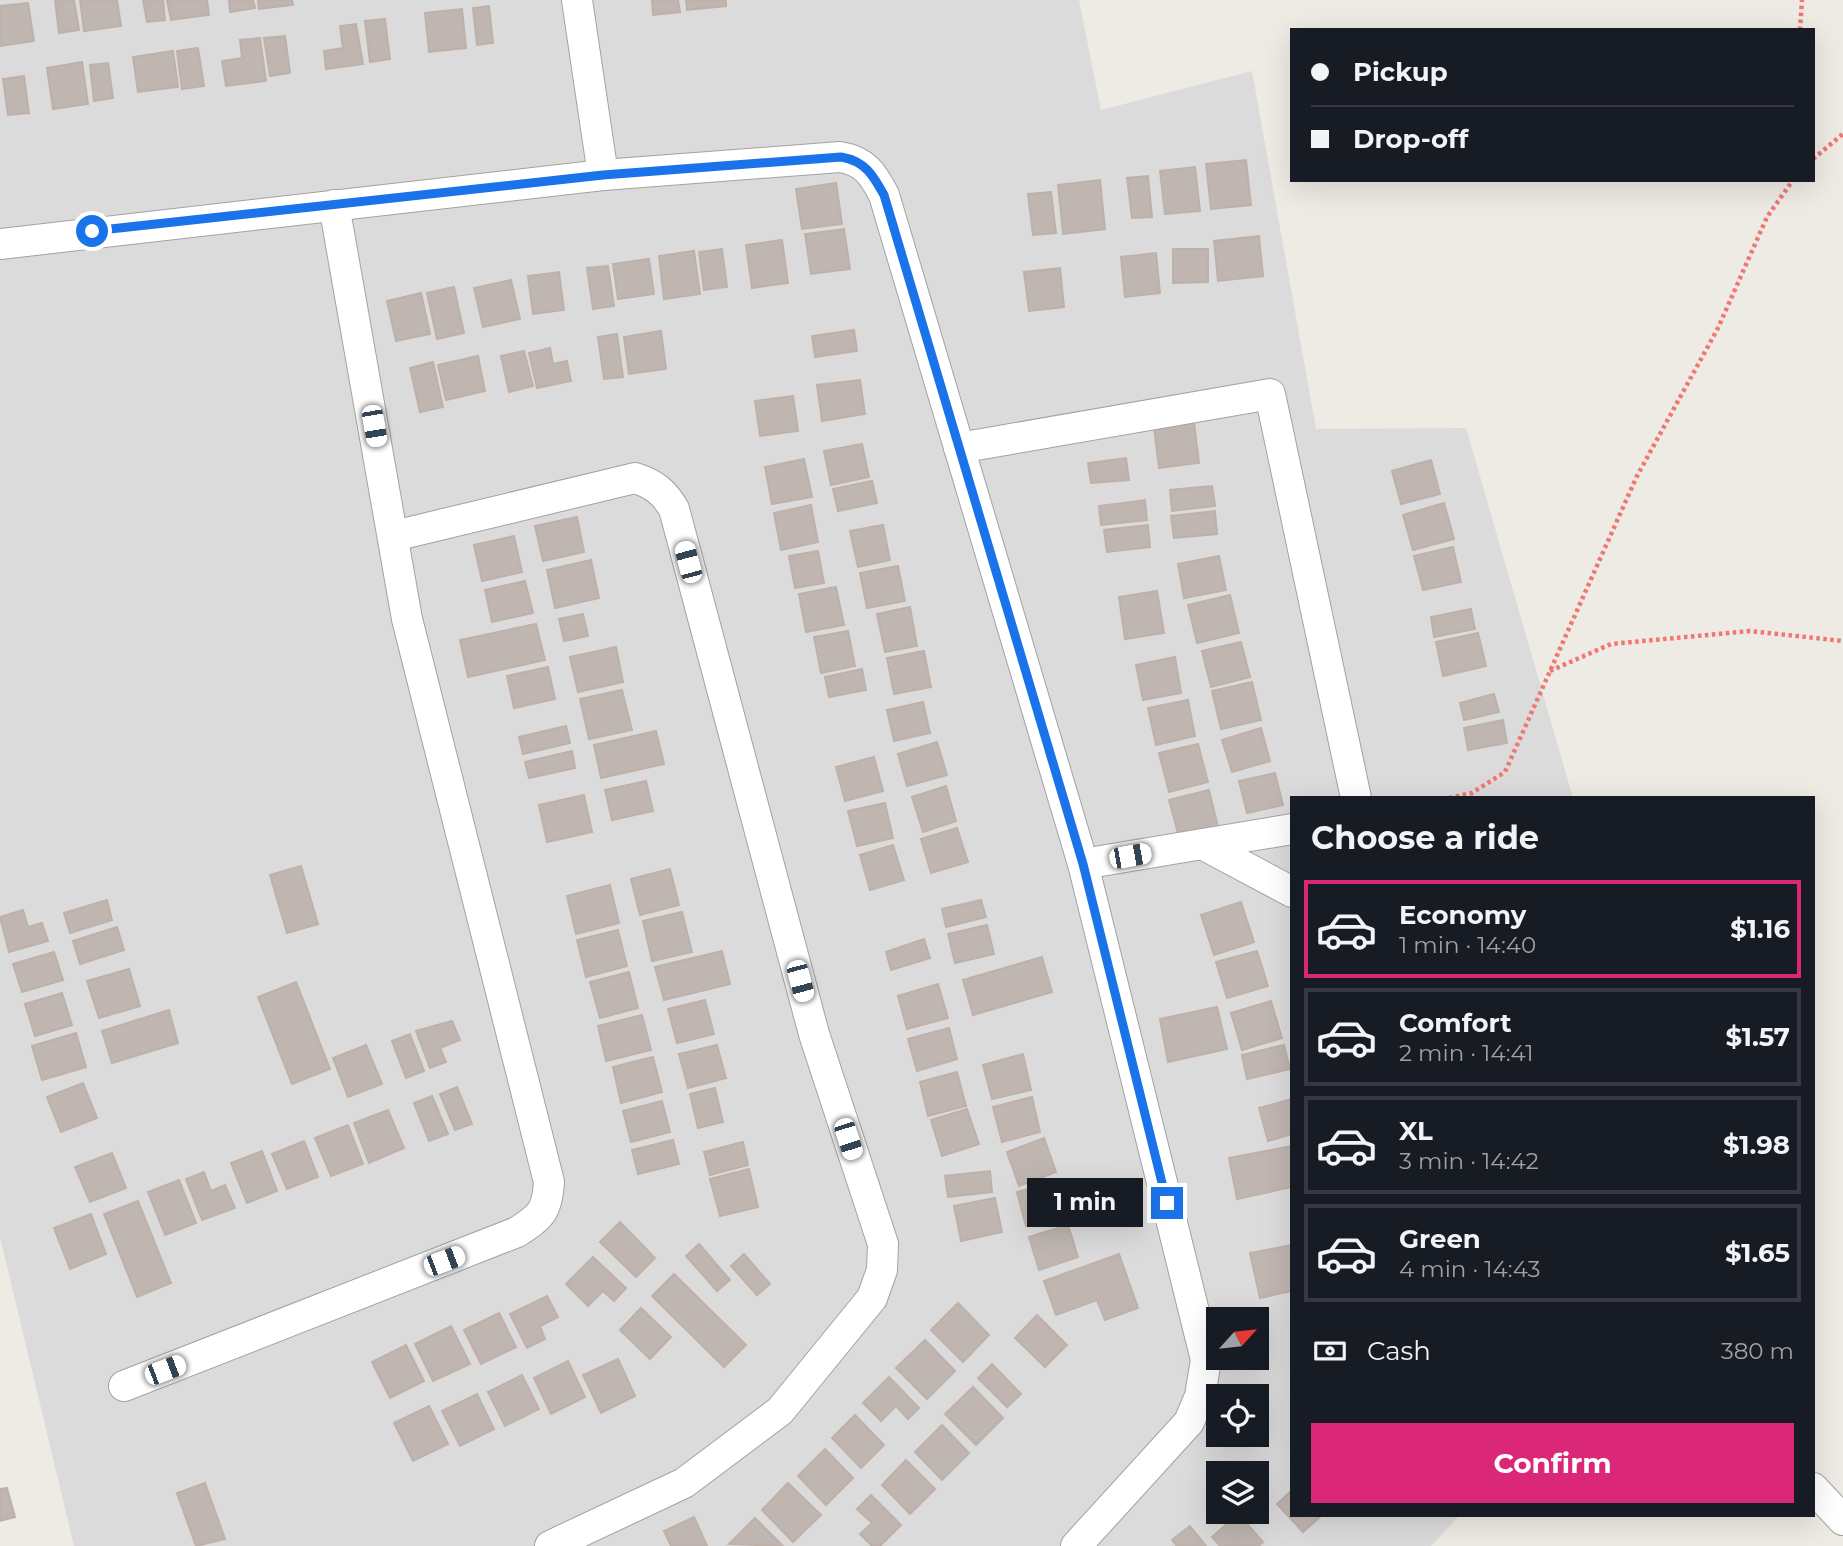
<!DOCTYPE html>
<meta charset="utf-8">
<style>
:root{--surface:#171b24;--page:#20242c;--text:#f1f3f6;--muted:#9ea1a6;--line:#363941;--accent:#db2777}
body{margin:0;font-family:Montserrat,sans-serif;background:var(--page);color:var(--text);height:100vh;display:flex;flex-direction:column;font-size:26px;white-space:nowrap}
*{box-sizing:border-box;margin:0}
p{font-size:23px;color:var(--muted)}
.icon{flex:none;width:38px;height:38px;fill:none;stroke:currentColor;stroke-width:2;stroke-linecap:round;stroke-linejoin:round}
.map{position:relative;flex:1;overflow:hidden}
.details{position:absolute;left:1290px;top:796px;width:525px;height:721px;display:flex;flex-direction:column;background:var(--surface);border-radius:0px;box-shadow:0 7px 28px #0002}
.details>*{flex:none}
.banner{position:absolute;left:1290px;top:28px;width:525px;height:154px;border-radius:0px;box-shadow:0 7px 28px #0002;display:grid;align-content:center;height:154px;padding:0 21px;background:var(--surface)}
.needle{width:46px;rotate:63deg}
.buttons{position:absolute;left:1206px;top:1307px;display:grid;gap:14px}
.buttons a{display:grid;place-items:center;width:63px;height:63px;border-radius:0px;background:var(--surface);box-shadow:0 7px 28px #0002;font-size:35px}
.end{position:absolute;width:32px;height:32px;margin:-16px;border:9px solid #1a73e8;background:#fff;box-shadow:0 0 0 4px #fff}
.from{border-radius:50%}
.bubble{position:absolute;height:49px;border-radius:0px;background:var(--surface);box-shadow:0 7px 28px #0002;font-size:23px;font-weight:700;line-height:49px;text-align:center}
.car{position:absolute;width:21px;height:42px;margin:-21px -10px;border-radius:9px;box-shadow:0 0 5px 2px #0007;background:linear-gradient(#fff 24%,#345 0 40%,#fff 0 76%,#345 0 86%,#fff 0)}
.banner b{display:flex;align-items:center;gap:24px;height:66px;font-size:26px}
.banner b+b{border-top:2px solid var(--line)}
.banner i{width:18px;height:18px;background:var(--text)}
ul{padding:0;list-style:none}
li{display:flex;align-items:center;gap:21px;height:98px;margin:0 14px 10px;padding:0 7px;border:4px solid var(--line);border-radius:0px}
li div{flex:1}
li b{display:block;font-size:26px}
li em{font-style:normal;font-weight:700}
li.selected{border-color:var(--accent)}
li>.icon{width:63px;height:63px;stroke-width:1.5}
h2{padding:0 21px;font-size:32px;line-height:84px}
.pay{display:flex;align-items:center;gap:18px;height:77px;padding:0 21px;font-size:26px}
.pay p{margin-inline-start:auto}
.action{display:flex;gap:14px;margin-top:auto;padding:14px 21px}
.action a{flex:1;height:80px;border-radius:0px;background:var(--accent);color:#fff;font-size:28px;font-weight:700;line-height:80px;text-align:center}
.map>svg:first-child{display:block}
</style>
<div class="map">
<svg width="1843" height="1546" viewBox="0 0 1843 1546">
<rect width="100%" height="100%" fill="#eeeae4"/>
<path fill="#dcdbdb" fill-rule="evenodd" d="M0 0H1079L1101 110 1252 71 1316 429 1466 428 1573 798H1292V1516H1459L1431 1546H74L0 1237ZM1218 1320H1256V1358H1218ZM1218 1396H1256V1435H1218ZM1218 1474H1256V1512H1218Z"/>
<g fill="#bfb6b1" stroke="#bfb0a8" stroke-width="2">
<path d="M55 0H74L79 30 59 33Z"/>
<path d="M80 0H117L121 26 84 31Z"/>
<path d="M143 0H163L165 20 147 22Z"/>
<path d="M167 0H207L209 15 171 20Z"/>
<path d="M229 0H253L255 8 230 12Z"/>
<path d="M258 0H292L293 5 259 9Z"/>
<path d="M652 0H678L680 12 653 15Z"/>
<path d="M686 0H726V6L687 10Z"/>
<path d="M28 3 34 41 0 46V6Z"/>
<path d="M489 6 493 43 477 45 473 8Z"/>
<path d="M462 9 466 48 429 52 425 13Z"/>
<path d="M385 19 390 59 370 62 365 21Z"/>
<path d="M356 24 363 64 326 69 324 51 343 48 340 26Z"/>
<path d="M285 36 290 73 270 76 264 38Z"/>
<path d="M260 38 266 81 226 86 222 61 242 58 240 40Z"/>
<path d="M198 48 204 86 182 89 177 51Z"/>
<path d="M173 51 178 87 138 92 133 57Z"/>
<path d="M82 62 88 104 53 109 47 68Z"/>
<path d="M108 63 113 98 94 101 90 65Z"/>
<path d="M24 76 29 113 8 115 3 79Z"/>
<path d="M1246 160 1251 205 1211 209 1206 164Z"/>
<path d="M1195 167 1200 211 1165 214 1160 171Z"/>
<path d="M1148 176 1152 217 1132 218 1127 178Z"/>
<path d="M1100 180 1105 229 1063 234 1058 185Z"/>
<path d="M836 183 842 224 802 229 796 189Z"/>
<path d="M1051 192 1056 233 1033 235 1028 194Z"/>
<path d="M844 229 850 269 811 274 805 234Z"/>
<path d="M1259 236 1263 276 1218 281 1214 241Z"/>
<path d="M782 240 788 283 752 288 746 245Z"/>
<path d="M722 249 727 287 704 290 699 252Z"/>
<path d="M1173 249H1208V282L1173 283Z"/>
<path d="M694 251 700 294 664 299 659 256Z"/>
<path d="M1156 253 1160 293 1125 297 1121 257Z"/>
<path d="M649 259 654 294 618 299 613 264Z"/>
<path d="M608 266 614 306 593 309 587 268Z"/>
<path d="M1060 268 1064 307 1029 311 1024 272Z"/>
<path d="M559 272 564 310 533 314 528 276Z"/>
<path d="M511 280 520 319 483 327 474 288Z"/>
<path d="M454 287 464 333 437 339 427 293Z"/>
<path d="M421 293 430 334 396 341 387 301Z"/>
<path d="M854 330 857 351 815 357 812 336Z"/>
<path d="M661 331 666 369 629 374 624 337Z"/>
<path d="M617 334 623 377 604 379 598 337Z"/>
<path d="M550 348 553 364 567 361 571 381 537 388 529 353Z"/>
<path d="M524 351 533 386 509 392 501 356Z"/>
<path d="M478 356 485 391 446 400 438 365Z"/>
<path d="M433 362 443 407 420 412 410 368Z"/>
<path d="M860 380 865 414 822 421 817 385Z"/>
<path d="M793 396 798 431 760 436 755 401Z"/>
<path d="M1194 422 1199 463 1159 468 1154 427Z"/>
<path d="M862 444 869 477 831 485 824 451Z"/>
<path d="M1126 458 1129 480 1091 483 1088 463Z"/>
<path d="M804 459 812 497 772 504 765 467Z"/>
<path d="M1431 460 1440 494 1401 504 1392 471Z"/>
<path d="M872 481 877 503 838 511 833 489Z"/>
<path d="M1212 486 1215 506 1172 511 1170 490Z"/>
<path d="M1145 500 1147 520 1101 525 1099 506Z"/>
<path d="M1444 503 1454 539 1413 550 1403 515Z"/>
<path d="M811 505 818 542 781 550 774 513Z"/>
<path d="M1215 511 1217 534 1174 538 1171 516Z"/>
<path d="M577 517 584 552 543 561 535 526Z"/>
<path d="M883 525 890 560 858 567 850 531Z"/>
<path d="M1148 525 1150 547 1107 552 1104 530Z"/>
<path d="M514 536 522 572 482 581 474 545Z"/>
<path d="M1453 547 1461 582 1423 590 1414 556Z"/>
<path d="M818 551 824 583 795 588 789 556Z"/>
<path d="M1219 556 1226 590 1184 598 1178 564Z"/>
<path d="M591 560 599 598 555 608 547 570Z"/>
<path d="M898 566 905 601 867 608 860 573Z"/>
<path d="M525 581 533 613 492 622 485 590Z"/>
<path d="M836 587 844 625 806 632 799 594Z"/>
<path d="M1157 591 1164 633 1125 639 1119 597Z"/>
<path d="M1230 595 1239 633 1197 643 1188 605Z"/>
<path d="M910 607 917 646 885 652 877 614Z"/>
<path d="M1471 609 1475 629 1434 637 1431 617Z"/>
<path d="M583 614 588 636 564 641 559 619Z"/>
<path d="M536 624 545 660 468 677 460 640Z"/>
<path d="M848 631 855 666 821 673 814 637Z"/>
<path d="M1478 633 1486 666 1443 676 1436 642Z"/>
<path d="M1241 642 1250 677 1211 687 1202 651Z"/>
<path d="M616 647 623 682 578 692 570 657Z"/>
<path d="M924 651 931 687 894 694 887 658Z"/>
<path d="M1175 657 1181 693 1143 700 1136 665Z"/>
<path d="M548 667 555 699 514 708 507 676Z"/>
<path d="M862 669 866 690 829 697 825 677Z"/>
<path d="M1252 682 1261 720 1221 729 1212 691Z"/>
<path d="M622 690 632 730 589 739 580 699Z"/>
<path d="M1494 694 1499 712 1464 720 1460 703Z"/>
<path d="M1188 700 1195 736 1156 745 1148 708Z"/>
<path d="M923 702 930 733 894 741 887 710Z"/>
<path d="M1503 720 1507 743 1468 750 1464 728Z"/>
<path d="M566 726 570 743 523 754 519 737Z"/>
<path d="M1261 728 1270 761 1232 772 1222 740Z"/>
<path d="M656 731 664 764 601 778 594 745Z"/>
<path d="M937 742 947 775 907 786 898 754Z"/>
<path d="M1198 744 1208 782 1169 792 1159 753Z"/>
<path d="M572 751 575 768 529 778 525 762Z"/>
<path d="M874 757 883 791 845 801 836 767Z"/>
<path d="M1275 773 1283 805 1247 813 1239 781Z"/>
<path d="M646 781 653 811 612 820 605 790Z"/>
<path d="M946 786 956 821 923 832 912 797Z"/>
<path d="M1209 790 1218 827 1179 837 1169 800Z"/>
<path d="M584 795 592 832 547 842 539 805Z"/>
<path d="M885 803 893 838 857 846 848 811Z"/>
<path d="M957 828 968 862 931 873 921 839Z"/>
<path d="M893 845 904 880 870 890 860 855Z"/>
<path d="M301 866 318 924 287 933 270 875Z"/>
<path d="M670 869 679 905 640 915 631 879Z"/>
<path d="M610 885 619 923 576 934 567 896Z"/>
<path d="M107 900 112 920 70 933 64 913Z"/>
<path d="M981 900 986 917 946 927 942 909Z"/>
<path d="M1241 902 1254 942 1214 955 1201 915Z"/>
<path d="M23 910 28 927 42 923 48 941 9 952 0 917Z"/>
<path d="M682 912 692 952 652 961 643 921Z"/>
<path d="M987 925 994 954 955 963 948 934Z"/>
<path d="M117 927 124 950 80 964 73 941Z"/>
<path d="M618 930 627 966 586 977 577 940Z"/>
<path d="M924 939 930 958 891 970 886 952Z"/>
<path d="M722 951 730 984 664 1000 655 967Z"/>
<path d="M1257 951 1268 986 1227 998 1216 962Z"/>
<path d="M54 952 63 980 22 992 13 964Z"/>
<path d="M1042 957 1052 992 973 1015 963 980Z"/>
<path d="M129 969 140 1006 99 1018 87 981Z"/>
<path d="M629 972 638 1008 600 1018 590 982Z"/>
<path d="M296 982 330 1069 292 1084 258 997Z"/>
<path d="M938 984 948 1018 907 1029 898 996Z"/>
<path d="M62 993 72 1025 35 1036 25 1004Z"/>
<path d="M705 1000 714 1034 677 1043 668 1009Z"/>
<path d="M1271 1001 1282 1038 1242 1050 1231 1013Z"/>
<path d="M1217 1007 1227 1049 1168 1062 1160 1019Z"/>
<path d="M169 1010 178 1043 112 1063 102 1031Z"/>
<path d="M642 1015 651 1050 606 1061 598 1026Z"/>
<path d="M452 1021 460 1040 440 1048 446 1062 430 1068 416 1031Z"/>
<path d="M949 1028 957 1059 917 1071 908 1039Z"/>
<path d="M76 1033 86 1067 42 1080 32 1046Z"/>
<path d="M410 1034 424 1071 406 1078 392 1041Z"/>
<path d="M366 1045 382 1084 348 1097 333 1058Z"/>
<path d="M717 1045 726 1078 688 1088 679 1054Z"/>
<path d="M1284 1045 1290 1069 1247 1079 1242 1055Z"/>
<path d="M1023 1054 1031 1090 992 1099 983 1065Z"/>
<path d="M653 1057 662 1092 621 1103 613 1067Z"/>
<path d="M957 1072 966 1106 928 1116 920 1082Z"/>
<path d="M83 1083 97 1118 61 1132 47 1097Z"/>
<path d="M457 1087 472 1124 455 1130 440 1094Z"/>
<path d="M715 1088 723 1122 698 1128 690 1094Z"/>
<path d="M432 1096 448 1134 429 1141 414 1103Z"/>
<path d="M1032 1097 1040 1132 1002 1142 993 1107Z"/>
<path d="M1292 1099V1134L1268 1141 1259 1108Z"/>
<path d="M662 1101 670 1132 631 1142 623 1111Z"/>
<path d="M967 1109 979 1144 942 1156 931 1120Z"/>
<path d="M388 1110 404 1148 369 1163 354 1123Z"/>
<path d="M348 1125 363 1164 331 1176 315 1138Z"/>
<path d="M1044 1138 1056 1172 1019 1186 1007 1152Z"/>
<path d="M673 1140 679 1164 638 1174 632 1150Z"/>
<path d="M304 1141 318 1177 287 1189 272 1154Z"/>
<path d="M743 1142 748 1165 710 1175 704 1152Z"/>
<path d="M1292 1146V1187L1237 1199 1229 1158Z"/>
<path d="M262 1151 277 1191 247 1203 231 1163Z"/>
<path d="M112 1153 126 1188 90 1202 75 1167Z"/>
<path d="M749 1169 758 1207 720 1216 710 1179Z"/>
<path d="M990 1171 992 1192 948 1197 945 1176Z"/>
<path d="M204 1172 211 1191 225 1185 235 1208 202 1220 186 1179Z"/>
<path d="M179 1180 196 1223 165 1235 148 1192Z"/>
<path d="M1055 1182 1065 1215 1026 1226 1017 1192Z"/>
<path d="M995 1198 1002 1232 961 1241 954 1206Z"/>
<path d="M138 1201 171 1283 137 1297 104 1214Z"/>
<path d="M91 1214 106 1254 70 1269 54 1228Z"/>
<path d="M620 1222 655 1258 636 1277 600 1242Z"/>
<path d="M1068 1225 1078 1257 1039 1270 1029 1237Z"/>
<path d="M699 1244 730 1280 717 1291 686 1256Z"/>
<path d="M1292 1245V1291L1260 1298 1250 1253Z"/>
<path d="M744 1254 770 1284 757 1295 731 1266Z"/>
<path d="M1119 1254 1138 1308 1105 1320 1097 1300 1056 1315 1044 1281Z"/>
<path d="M593 1257 626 1288 614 1301 603 1291 588 1306 566 1284Z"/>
<path d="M674 1274 746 1345 724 1367 652 1296Z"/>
<path d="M547 1296 558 1317 540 1326 545 1339 527 1348 510 1314Z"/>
<path d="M958 1303 989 1335 963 1362 931 1330Z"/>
<path d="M641 1308 671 1337 650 1359 620 1330Z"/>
<path d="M499 1313 516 1347 481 1364 464 1330Z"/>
<path d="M1037 1315 1067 1345 1045 1367 1015 1338Z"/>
<path d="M451 1326 470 1364 433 1381 415 1344Z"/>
<path d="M925 1340 955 1371 927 1399 896 1368Z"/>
<path d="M406 1345 424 1381 390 1398 372 1362Z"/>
<path d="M618 1359 635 1396 601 1413 583 1375Z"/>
<path d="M568 1361 585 1397 551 1414 534 1378Z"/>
<path d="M992 1364 1021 1394 1007 1407 978 1378Z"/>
<path d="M522 1375 539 1409 505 1426 488 1392Z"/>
<path d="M889 1377 919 1408 908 1419 896 1406 881 1421 863 1403Z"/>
<path d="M973 1387 1003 1418 976 1445 945 1414Z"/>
<path d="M477 1394 494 1429 460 1446 442 1411Z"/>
<path d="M429 1406 448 1444 413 1461 394 1423Z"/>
<path d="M855 1415 884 1445 861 1468 832 1438Z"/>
<path d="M942 1425 969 1453 942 1480 915 1452Z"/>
<path d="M825 1449 853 1478 826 1505 798 1476Z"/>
<path d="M906 1460 935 1489 910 1514 882 1485Z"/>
<path d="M205 1483 225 1539 196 1546 177 1493Z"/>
<path d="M788 1483 821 1515 793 1542 762 1510Z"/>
<path d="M7 1488 15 1517 0 1521V1489Z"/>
<path d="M1292 1490V1516H1321L1303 1532 1277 1504Z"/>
<path d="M871 1495 901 1525 880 1546H872L860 1534 872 1523 857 1509Z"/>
<path d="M1238 1514 1263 1542 1259 1546H1220L1212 1537Z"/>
<path d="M694 1517 707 1546H671L664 1531Z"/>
<path d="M755 1518 783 1546 729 1544Z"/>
<path d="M1190 1526 1206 1546H1177L1172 1540Z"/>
</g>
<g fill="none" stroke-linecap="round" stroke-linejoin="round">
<defs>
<g id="minor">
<path d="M577 0 603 175"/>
<path d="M0 244 603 175 840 157C865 161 873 174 884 195L1083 864 1206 1360 1200 1396 1189 1422 1076 1546"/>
<path d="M959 448 1270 394 1356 798"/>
<path d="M394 536 635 478C654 484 664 492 674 509L814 1034 883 1244 882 1270 872 1298 780 1411 684 1483 550 1546"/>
<path d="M1202 844 1292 892"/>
<path d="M1083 864 1292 829"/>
<path d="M124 1386 517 1232C542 1216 547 1211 549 1182L407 619 334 205"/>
<path d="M1813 1488 1843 1520"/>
</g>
</defs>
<use href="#minor" stroke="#a2a2a2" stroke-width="32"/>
<g stroke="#f27572" stroke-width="4.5" stroke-dasharray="3.5 3.5" stroke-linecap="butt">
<path d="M1800 30 1802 0"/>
<path d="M1813 159 1843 134"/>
<path d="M1550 671 1611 644 1750 631 1843 641"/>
<path d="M1449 798 1472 793 1505 772 1637 476 1718 328 1767 217 1793 180"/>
</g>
<use href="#minor" stroke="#fff" stroke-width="30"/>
</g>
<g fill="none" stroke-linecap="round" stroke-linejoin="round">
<path stroke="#1a73e8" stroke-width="9" d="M92 231 603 175 841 157C865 161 873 175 884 195L1083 864 1167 1203"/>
</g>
</svg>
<div class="buttons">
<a><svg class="needle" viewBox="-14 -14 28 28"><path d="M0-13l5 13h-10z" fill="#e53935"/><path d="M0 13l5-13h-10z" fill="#9ea1a6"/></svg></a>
<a><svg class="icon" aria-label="locate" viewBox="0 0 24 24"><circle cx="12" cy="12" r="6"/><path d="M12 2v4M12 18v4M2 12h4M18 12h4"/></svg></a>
<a><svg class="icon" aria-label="layers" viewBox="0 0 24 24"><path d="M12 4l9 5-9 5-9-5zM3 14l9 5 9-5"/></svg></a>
</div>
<i class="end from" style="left:92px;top:231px"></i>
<i class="end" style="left:1167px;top:1203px"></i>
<div class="bubble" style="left:1027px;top:1178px;width:116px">1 min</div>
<i class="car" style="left:374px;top:426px;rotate:170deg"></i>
<i class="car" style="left:688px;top:562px;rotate:345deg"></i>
<i class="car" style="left:1130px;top:856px;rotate:80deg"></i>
<i class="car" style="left:800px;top:981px;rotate:165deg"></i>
<i class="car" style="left:848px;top:1139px;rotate:162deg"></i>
<i class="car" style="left:444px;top:1261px;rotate:69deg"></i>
<i class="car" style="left:165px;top:1370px;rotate:69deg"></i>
<div class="banner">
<b><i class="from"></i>Pickup</b>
<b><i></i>Drop-off</b>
</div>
<section class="details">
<h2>Choose a ride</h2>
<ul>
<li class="selected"><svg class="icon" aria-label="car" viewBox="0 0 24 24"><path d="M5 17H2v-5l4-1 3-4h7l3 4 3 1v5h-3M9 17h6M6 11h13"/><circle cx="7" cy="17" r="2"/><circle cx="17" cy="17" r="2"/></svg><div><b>Economy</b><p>1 min · 14:40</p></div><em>$1.16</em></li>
<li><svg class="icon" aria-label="car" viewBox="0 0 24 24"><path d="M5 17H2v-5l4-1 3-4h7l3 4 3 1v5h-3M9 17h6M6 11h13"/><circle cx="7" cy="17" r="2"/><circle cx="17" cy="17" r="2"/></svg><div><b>Comfort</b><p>2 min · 14:41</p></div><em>$1.57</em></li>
<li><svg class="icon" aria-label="car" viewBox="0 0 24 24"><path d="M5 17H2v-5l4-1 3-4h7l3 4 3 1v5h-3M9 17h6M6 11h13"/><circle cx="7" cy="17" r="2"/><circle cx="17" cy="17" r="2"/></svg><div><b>XL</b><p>3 min · 14:42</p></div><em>$1.98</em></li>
<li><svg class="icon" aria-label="car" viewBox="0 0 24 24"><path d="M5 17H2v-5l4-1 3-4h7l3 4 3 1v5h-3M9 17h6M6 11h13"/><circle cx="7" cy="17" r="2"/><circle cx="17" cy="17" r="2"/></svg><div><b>Green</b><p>4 min · 14:43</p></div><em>$1.65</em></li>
</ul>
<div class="pay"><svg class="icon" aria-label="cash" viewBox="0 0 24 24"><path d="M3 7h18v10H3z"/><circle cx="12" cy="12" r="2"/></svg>Cash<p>380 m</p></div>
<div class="action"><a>Confirm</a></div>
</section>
</div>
